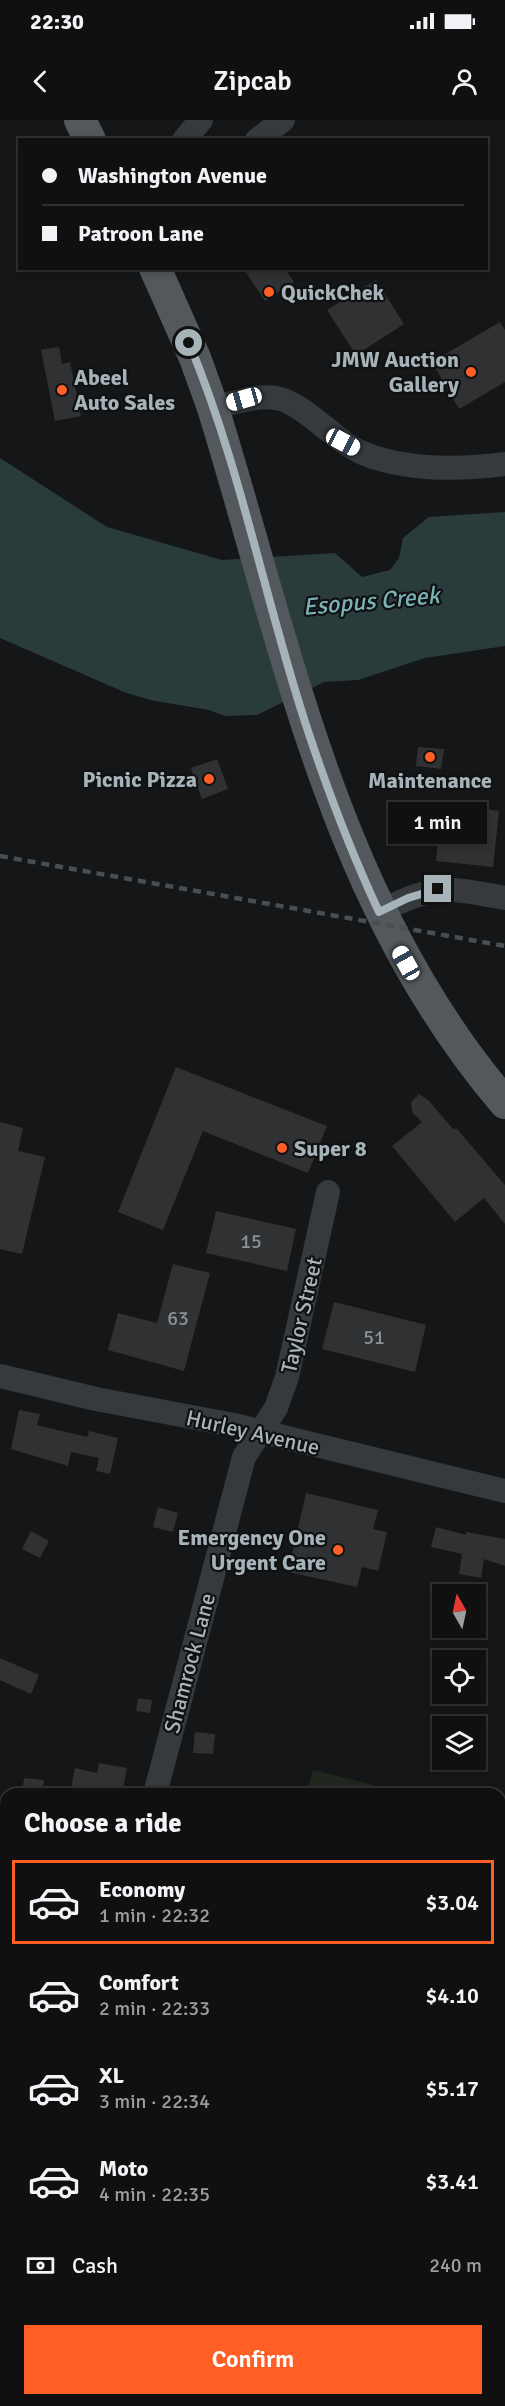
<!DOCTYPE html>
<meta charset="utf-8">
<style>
:root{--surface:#101011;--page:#19191a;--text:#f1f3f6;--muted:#9c9d9f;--line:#303031;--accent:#ff5f25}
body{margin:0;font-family:Signika,sans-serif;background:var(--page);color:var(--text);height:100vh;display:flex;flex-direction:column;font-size:22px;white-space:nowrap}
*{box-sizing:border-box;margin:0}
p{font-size:20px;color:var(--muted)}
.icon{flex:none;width:33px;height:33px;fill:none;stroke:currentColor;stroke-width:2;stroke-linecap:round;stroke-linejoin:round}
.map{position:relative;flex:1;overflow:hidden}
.drawer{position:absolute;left:0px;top:1668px;width:506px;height:618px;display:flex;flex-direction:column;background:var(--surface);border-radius:18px 18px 0 0;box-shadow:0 3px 9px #0003,0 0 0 2px var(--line)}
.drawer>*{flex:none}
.top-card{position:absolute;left:18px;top:18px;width:470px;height:132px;border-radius:0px;box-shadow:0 3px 9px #0003,0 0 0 2px var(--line);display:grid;align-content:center;height:132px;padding:0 24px;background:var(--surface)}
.needle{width:39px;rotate:351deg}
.tools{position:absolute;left:432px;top:1464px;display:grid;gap:12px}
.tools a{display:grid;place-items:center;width:54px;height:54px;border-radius:0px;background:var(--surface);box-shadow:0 3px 9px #0003,0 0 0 2px var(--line);font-size:30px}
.end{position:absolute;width:27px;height:27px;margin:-14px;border:8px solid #a6b3b8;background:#111;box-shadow:0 0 0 3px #111}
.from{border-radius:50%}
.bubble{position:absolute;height:42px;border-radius:0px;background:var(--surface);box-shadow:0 3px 9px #0003,0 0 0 2px var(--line);font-size:20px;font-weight:600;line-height:42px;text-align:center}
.car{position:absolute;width:18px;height:36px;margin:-18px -9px;border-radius:8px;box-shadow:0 0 4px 2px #0007;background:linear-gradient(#fff 24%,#345 0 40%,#fff 0 76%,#345 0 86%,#fff 0)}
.top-card b{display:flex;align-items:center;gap:21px;height:57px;font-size:22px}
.top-card b+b{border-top:2px solid var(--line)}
.top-card i{width:15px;height:15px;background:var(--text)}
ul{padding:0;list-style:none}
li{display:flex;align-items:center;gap:18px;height:84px;margin:0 12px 9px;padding:0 12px;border:3px solid transparent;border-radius:0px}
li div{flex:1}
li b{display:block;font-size:22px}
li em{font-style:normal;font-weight:600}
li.on{border-color:var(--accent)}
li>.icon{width:54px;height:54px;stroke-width:1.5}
h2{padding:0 24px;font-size:27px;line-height:72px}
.pay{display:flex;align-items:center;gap:15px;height:66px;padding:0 24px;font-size:22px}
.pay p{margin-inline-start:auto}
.button{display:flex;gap:12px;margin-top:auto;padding:12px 24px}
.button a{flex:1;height:69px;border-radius:0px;background:var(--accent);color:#fff;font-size:24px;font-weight:600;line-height:69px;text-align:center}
.status{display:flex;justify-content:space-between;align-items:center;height:42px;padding:0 30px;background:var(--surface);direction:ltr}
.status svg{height:16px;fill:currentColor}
header{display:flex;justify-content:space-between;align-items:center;height:78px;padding:0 24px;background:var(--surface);font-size:27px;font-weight:600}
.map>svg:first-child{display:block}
</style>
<div class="status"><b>22:30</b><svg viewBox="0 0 49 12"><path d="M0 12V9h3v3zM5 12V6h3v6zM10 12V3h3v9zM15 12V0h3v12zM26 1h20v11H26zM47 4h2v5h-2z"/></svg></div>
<header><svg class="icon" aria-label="back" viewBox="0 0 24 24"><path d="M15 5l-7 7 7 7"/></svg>Zipcab<svg class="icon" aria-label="person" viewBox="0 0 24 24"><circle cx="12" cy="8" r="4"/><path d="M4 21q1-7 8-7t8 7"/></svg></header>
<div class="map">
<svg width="505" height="2286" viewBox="0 0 505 2286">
<rect width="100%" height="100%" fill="#151617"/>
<g fill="#1f261d">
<path d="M313 1650 409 1674H306Z"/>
<path d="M500 1706 502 1707 505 1737V2116L500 2123Z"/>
<path d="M6 2153V2280H500V2270L505 2272V2286H0V2154Z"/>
</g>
<path fill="#2a3b3c" d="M0 338 107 407 222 440 335 433 362 457 390 450 399 438 403 418 429 397 505 392V526L425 538 358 560 324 562 257 595 225 596 209 590 150 580 124 572 0 518Z"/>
<g fill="#303133">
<path d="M243 148H284L294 162 265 181Z"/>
<path d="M376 160 404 204 356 235 327 190Z"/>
<path d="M500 202 505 210V262L459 289 432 242Z"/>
<path d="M59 227 62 244 70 242 81 296 55 301 41 230Z"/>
<path d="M418 627 444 629 441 649 416 646Z"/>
<path d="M217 639 228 669 202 679 191 648Z"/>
<path d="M442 685 499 691 493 747 436 741Z"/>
<path d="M176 947 327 1006 308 1053 203 1011 163 1110 118 1092Z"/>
<path d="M419 974 428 980 454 1010 456 1008 505 1065V1104L484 1078 455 1102 392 1026 422 1002 412 992 411 982Z"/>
<path d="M0 1002 23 1008 18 1031 45 1037 22 1134 0 1129Z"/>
<path d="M216 1091 296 1109 287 1151 206 1133Z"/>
<path d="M173 1144 210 1153 184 1251 108 1230 118 1193 157 1203Z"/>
<path d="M334 1182 426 1205 415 1252 322 1229Z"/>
<path d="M19 1290 40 1294 37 1305 87 1317 89 1311 118 1318 110 1354 96 1351 99 1338 71 1332 68 1346 11 1329Z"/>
<path d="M306 1373 378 1390 373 1409 387 1412 378 1451 362 1447 357 1467 288 1452Z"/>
<path d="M158 1387 178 1393 173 1412 153 1407Z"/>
<path d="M436 1407 466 1415V1412L505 1419V1446L484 1439 481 1458 459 1454 462 1434 431 1427Z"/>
<path d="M31 1411 49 1421 40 1438 22 1429Z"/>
<path d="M0 1538 39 1555 31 1574 0 1560Z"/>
<path d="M138 1578 152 1580 150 1593 136 1591Z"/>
<path d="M195 1612 215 1614 213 1634 193 1633Z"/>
<path d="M99 1643 127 1648 122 1674H70L75 1648 97 1653Z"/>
<path d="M24 1658 44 1660 42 1674H22Z"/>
</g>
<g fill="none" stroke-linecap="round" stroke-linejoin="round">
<g stroke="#363a3d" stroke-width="24">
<path d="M184 20 201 0"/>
<path d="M257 20 283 0"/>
<path d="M213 288C233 283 255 275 276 278 305 283 334 322 365 334 409 351 459 350 505 344"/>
<path d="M379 792C435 764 445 767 505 778"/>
<path d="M0 1256 96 1279 234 1305 505 1371"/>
<path d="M155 1674 244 1337 276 1288 287 1257 328 1072"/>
</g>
<g stroke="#52585c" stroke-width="32">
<path d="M80 0 90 20"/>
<path d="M155 148 195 238 213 288C288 531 335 785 505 983"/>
</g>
<path stroke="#494e52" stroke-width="4.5" stroke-dasharray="8 6" stroke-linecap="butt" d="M0 736 505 826"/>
</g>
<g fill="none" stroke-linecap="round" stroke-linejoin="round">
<path stroke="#a6b3b8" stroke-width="8" d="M189 223C240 345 264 476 305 602 326 666 350 730 379 792L408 778 438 769"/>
</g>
<g fill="#ff5f25" stroke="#101112" stroke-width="2">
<circle cx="269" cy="172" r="6"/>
<circle cx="471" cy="252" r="6"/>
<circle cx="62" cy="270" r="6"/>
<circle cx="430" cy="637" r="6"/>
<circle cx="209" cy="659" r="6"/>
<circle cx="282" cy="1028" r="6"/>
<circle cx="338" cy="1430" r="6"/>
</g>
<g text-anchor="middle" stroke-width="4.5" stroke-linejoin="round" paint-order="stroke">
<g font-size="20" fill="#889297">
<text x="251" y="1128">15</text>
<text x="178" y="1205">63</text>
<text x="374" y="1224">51</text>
</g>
<g font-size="22" font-weight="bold" fill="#a6b3b8" stroke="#101112" text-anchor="start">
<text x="281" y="180">QuickChek</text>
<text x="459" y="247" text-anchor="end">JMW Auction<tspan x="459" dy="25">Gallery</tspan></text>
<text x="74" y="265">Abeel<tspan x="74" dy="25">Auto Sales</tspan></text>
<text x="197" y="667" text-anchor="end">Picnic Pizza</text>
<text x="430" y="668" text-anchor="middle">Maintenance</text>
<text x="294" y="1036">Super 8</text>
<text x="326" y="1425" text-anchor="end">Emergency One<tspan x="326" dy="25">Urgent Care</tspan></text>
</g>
<g font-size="22" fill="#a6b3b8" stroke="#101112">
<text transform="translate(301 1195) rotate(-77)" y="8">Taylor Street</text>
<text transform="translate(253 1312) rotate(13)" y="8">Hurley Avenue</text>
<text transform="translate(189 1543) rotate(-75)" y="8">Shamrock Lane</text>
</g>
<g font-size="24" font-style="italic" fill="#7ab2b6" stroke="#101112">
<text transform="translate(371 481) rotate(-5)" y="8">Esopus Creek</text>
</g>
</g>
</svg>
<div class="tools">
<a><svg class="needle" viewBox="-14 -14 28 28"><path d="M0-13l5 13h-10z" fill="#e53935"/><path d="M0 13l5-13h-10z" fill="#9c9d9f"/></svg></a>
<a><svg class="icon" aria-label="locate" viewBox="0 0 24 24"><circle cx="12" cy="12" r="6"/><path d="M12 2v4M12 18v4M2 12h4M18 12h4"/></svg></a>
<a><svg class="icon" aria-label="layers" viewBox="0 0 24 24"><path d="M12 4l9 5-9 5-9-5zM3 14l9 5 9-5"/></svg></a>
</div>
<i class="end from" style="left:189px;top:223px"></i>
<i class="end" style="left:438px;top:769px"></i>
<div class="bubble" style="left:388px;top:682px;width:99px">1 min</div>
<i class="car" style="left:244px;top:279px;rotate:254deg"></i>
<i class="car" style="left:343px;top:322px;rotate:118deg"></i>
<i class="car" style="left:406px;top:843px;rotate:331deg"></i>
<div class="top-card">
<b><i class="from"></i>Washington Avenue</b>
<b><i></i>Patroon Lane</b>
</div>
<section class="drawer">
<h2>Choose a ride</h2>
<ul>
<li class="on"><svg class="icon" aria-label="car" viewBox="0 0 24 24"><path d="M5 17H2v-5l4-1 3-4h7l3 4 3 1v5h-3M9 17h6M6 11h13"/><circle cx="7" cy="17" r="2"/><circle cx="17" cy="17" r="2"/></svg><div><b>Economy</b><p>1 min · 22:32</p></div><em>$3.04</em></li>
<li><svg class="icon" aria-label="car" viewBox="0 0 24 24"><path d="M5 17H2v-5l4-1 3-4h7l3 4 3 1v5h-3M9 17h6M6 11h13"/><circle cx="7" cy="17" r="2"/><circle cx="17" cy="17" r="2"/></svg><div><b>Comfort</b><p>2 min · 22:33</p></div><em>$4.10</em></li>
<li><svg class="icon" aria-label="car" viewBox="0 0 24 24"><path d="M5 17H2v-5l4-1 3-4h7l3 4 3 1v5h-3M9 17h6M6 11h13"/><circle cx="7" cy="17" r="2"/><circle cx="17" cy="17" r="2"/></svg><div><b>XL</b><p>3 min · 22:34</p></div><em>$5.17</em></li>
<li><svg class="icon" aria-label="car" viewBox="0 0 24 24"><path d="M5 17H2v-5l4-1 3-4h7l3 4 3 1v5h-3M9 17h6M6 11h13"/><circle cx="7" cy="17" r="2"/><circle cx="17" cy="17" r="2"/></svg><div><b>Moto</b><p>4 min · 22:35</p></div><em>$3.41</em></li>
</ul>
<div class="pay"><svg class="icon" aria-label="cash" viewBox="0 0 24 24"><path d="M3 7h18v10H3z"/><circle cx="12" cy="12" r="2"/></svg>Cash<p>240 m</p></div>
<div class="button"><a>Confirm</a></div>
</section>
</div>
